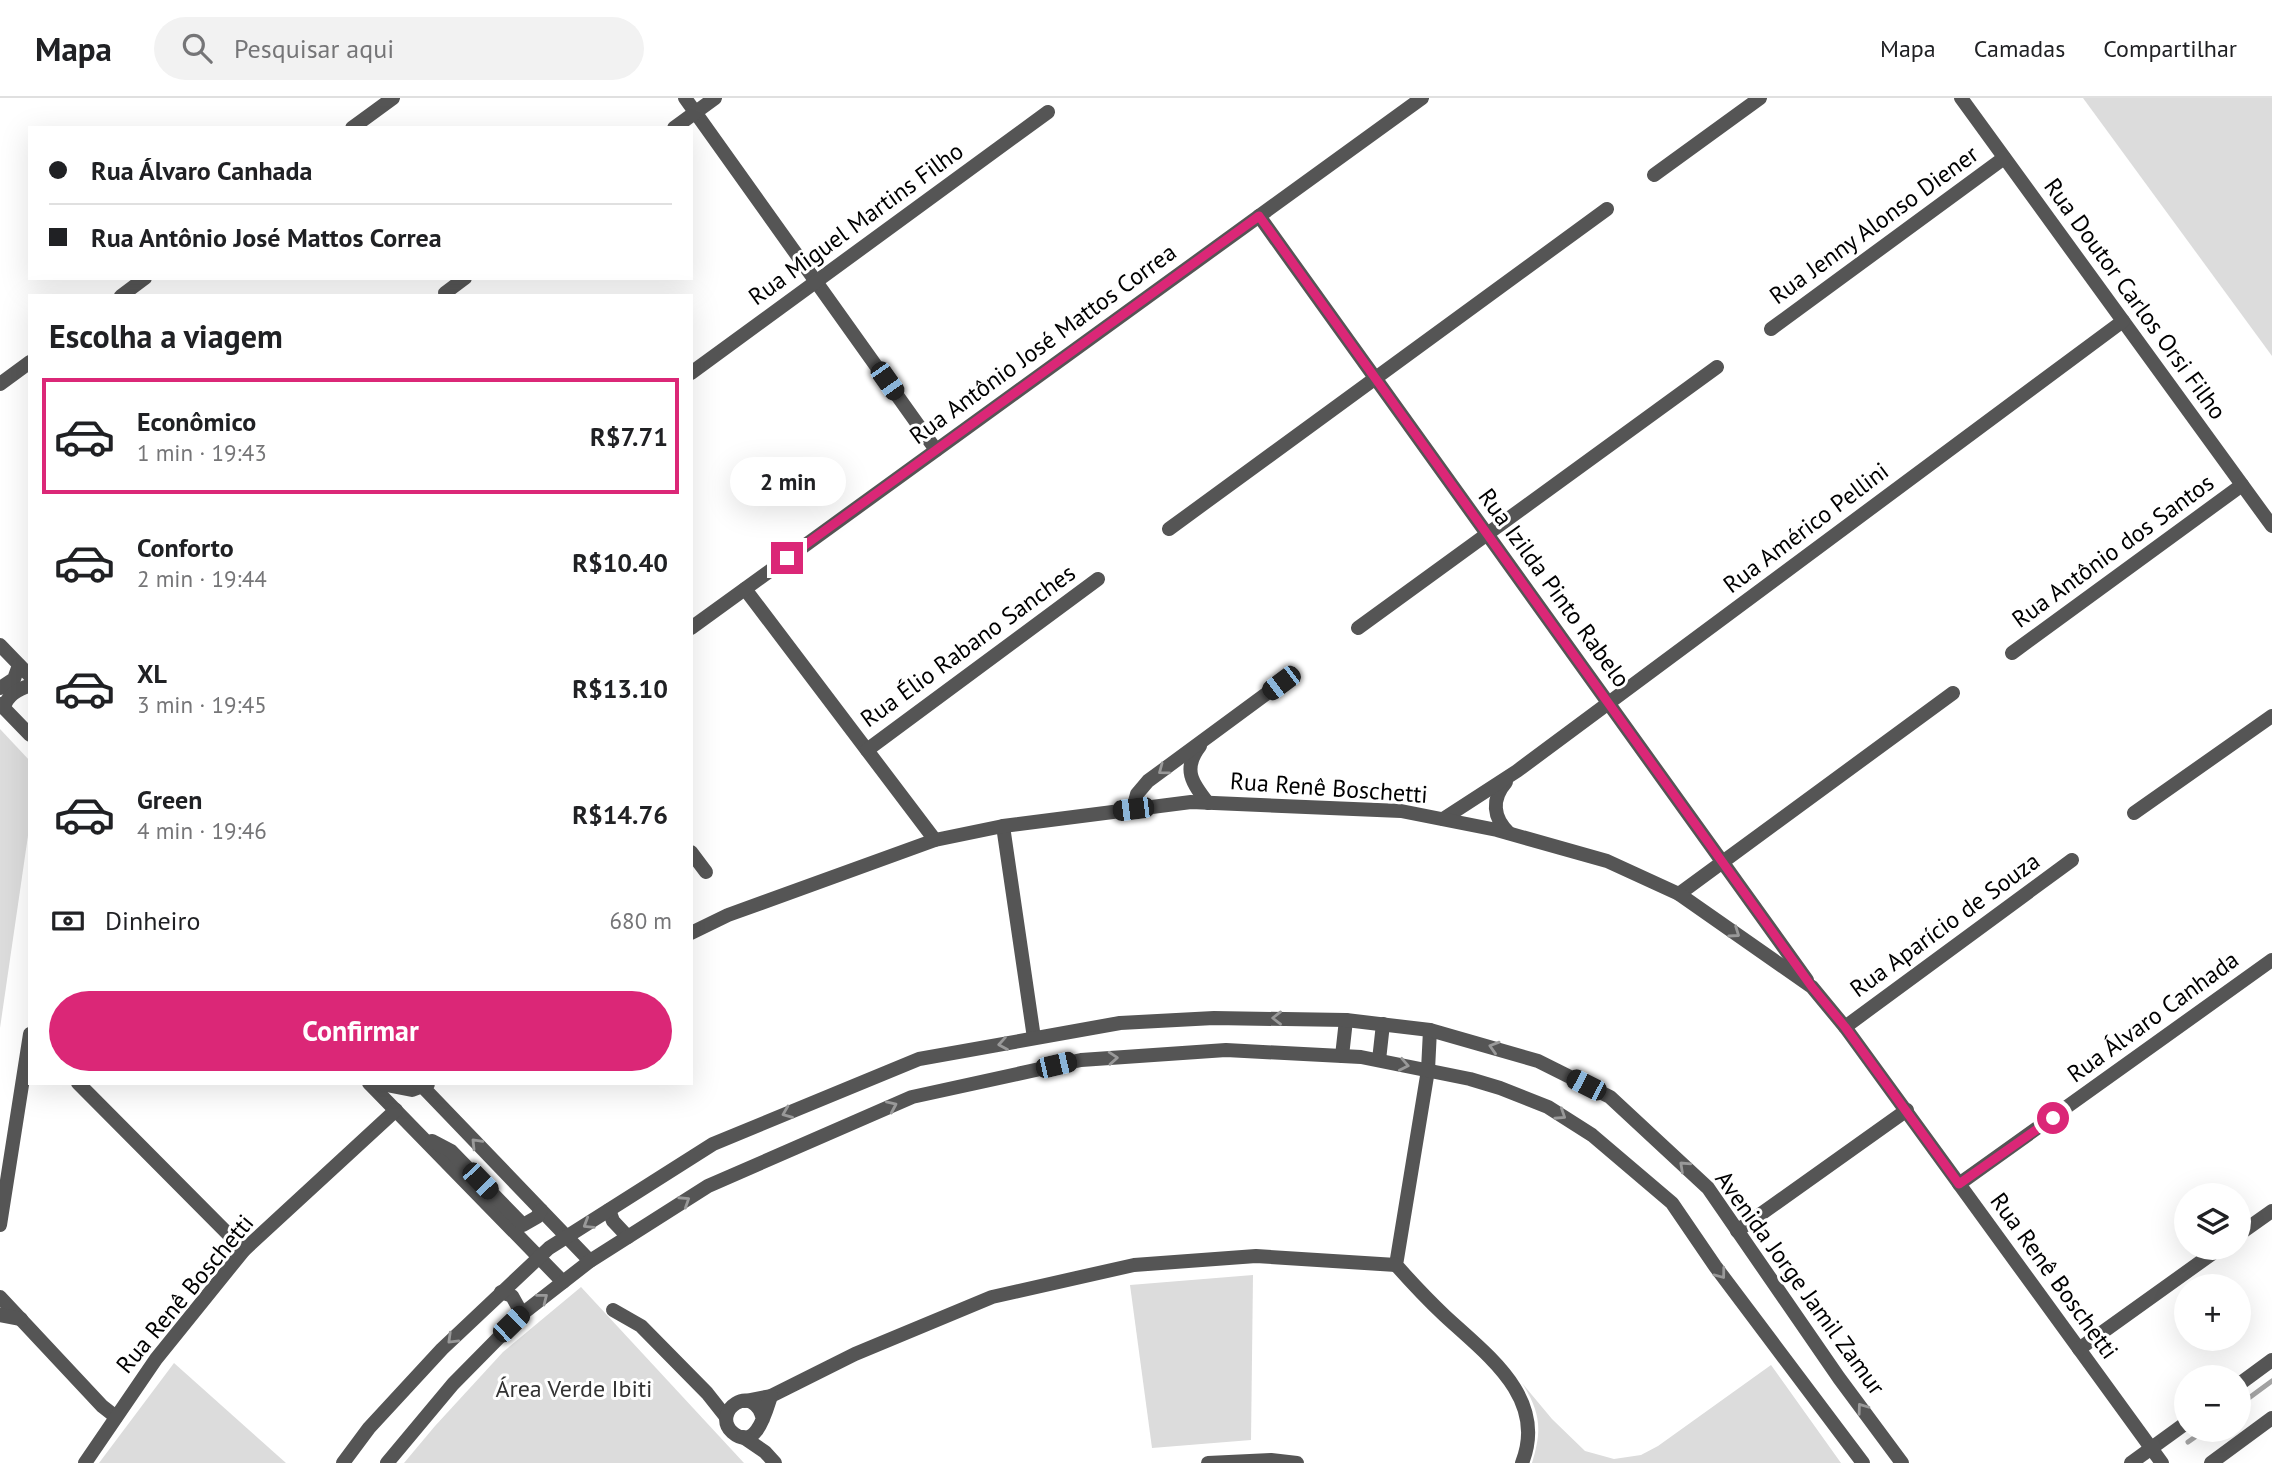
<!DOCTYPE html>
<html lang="pt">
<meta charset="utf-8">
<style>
:root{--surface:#fff;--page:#f2f2f2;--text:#202124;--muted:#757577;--line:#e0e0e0;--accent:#db2777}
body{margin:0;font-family:"PT Sans",sans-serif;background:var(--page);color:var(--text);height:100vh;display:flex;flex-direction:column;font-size:26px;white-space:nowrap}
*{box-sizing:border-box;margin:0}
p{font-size:23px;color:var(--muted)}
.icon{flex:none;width:38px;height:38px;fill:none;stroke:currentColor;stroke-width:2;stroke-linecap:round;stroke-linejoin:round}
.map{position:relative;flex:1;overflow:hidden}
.panel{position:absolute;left:28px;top:196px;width:665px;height:791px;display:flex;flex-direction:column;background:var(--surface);border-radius:0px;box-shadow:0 7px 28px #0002}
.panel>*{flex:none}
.top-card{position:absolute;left:28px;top:28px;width:665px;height:154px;border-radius:0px;box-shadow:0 7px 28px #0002;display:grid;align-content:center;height:154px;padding:0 21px;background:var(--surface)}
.controls{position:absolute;left:2174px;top:1085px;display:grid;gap:14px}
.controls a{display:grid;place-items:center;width:77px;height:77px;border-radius:50%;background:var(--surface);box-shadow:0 7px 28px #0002;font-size:35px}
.end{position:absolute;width:32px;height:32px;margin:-16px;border:9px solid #db2777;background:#fff;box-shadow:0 0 0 4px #fff}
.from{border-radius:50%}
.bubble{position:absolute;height:49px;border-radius:24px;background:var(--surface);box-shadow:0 7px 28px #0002;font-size:23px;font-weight:700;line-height:49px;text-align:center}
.car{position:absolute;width:21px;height:42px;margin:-21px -10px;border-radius:9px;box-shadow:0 0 5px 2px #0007;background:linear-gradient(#222 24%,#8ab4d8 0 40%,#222 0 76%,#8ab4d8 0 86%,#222 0)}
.top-card b{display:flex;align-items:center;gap:24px;height:66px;font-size:26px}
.top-card b+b{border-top:2px solid var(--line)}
.top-card i{width:18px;height:18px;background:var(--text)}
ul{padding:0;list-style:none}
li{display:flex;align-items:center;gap:21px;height:116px;margin:0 14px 10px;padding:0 7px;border:4px solid transparent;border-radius:0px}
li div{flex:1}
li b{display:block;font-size:26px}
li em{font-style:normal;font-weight:700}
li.active{border-color:var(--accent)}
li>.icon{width:63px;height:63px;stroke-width:1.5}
h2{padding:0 21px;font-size:32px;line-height:84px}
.pay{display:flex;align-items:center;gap:18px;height:77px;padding:0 21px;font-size:26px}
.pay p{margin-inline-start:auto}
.button{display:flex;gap:14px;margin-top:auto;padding:14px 21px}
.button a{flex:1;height:80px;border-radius:42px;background:var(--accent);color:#fff;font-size:28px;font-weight:700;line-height:80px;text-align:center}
header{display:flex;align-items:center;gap:42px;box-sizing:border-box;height:98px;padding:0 35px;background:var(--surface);border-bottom:2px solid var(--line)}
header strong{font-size:33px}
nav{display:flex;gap:38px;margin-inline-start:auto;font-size:24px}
.search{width:490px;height:63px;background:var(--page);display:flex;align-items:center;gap:18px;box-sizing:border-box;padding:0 24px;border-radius:38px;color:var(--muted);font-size:26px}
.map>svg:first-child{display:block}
</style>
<header>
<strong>Mapa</strong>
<div class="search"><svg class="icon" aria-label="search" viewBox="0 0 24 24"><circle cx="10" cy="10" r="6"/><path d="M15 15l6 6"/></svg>Pesquisar aqui</div>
<nav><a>Mapa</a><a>Camadas</a><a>Compartilhar</a></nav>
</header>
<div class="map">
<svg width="2272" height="1365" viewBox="0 0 2272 1365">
<rect width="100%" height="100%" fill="#fff"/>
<g fill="#dcdcdc">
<path d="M2083 0H2272V258Z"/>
<path d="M0 631 30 663V724L0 930Z"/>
<path d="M1253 1177 1251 1342 1152 1350 1130 1187Z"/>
<path d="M581 1189 744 1365H404L435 1328 503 1254Z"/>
<path d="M174 1265 286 1365H99Z"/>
<path d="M1771 1267 1841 1365H1532C1542 1332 1541 1315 1522 1285L1552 1321 1585 1353 1614 1361 1641 1357 1658 1348Z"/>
</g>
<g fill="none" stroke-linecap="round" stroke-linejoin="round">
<g stroke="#a3a3a3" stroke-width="5">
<path d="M2238 1308 2272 1283"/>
<path d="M2188 1344 2205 1332"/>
</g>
<g stroke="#555" stroke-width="14">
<path d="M685 0 936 352"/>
<path d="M1961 0 2272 428"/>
<path d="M352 30 393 0"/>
<path d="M674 30 715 0"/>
<path d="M1654 77 1760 0"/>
<path d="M1259 118 1807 882"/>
<path d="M445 195 465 180"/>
<path d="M121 198 145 180"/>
<path d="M1771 231 2004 60"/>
<path d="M691 275 1048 14"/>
<path d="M0 286 30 264"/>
<path d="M1169 431 1607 111"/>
<path d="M745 491 935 742"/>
<path d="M691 530 1422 0"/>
<path d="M1358 530 1717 269"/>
<path d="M0 547 30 578"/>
<path d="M2012 555 2242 387"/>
<path d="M0 590 14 581 19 567"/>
<path d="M0 606 30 637"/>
<path d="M4 610C6 599 18 590 30 588"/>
<path d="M1200 648C1182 671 1192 685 1208 705"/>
<path d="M867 652 1098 481"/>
<path d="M1506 684C1491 701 1493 720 1509 735"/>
<path d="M1133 711 1137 696 1148 683 1281 585"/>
<path d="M2134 715 2272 618"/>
<path d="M1443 721 1517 673 2123 223"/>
<path d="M1003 728 1034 940"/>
<path d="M691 754 706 774"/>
<path d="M1679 796 1953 595"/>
<path d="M691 835 728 817 935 742 1003 728 1191 704 1401 713 1497 732 1607 763 1679 796 1812 889 1845 929 2162 1365"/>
<path d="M1845 929 2072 762"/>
<path d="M1430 932 1428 972 1396 1167C1412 1185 1428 1202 1445 1218 1487 1257 1548 1300 1522 1365"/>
<path d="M1342 958 1346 922"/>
<path d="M1379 962 1383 926"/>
<path d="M78 985 244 1152"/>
<path d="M369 985 563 1184"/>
<path d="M376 985 412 992 428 986"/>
<path d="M419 985 590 1163"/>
<path d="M432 1043 451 1053 523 1127 537 1119 541 1112"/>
<path d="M1959 1086 2272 862"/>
<path d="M609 1112 613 1123 628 1139"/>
<path d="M0 1127 30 936"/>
<path d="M1737 1133 1907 1012"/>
<path d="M2238 1137 2272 1113"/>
<path d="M501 1194 512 1198 522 1216"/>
<path d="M0 1199 102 1308 116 1319"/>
<path d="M613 1212 641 1228 707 1295 726 1319"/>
<path d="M0 1217 21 1221"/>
<path d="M2079 1251 2220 1150"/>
<path d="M2238 1287 2272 1262"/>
<path d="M745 1303 771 1298 855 1256 992 1199 1134 1167 1256 1158 1396 1167"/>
<path d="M763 1321C753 1282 711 1314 732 1334 756 1355 766 1313 771 1298"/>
<path d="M743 1339 765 1354 775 1365"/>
<path d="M85 1365 156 1261 244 1152 396 1012"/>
<path d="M343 1365 369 1330 442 1251 549 1150 713 1046 919 961 1120 925 1214 920 1346 922 1430 932 1538 963 1610 999 1708 1090 1839 1280 1902 1365"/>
<path d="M387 1365 453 1286 522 1216 590 1163 708 1088 912 999 1081 962 1226 952 1361 959 1470 981 1500 990 1548 1009 1592 1037 1672 1105 1715 1168 1863 1365"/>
<path d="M1208 1365 1271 1362 1297 1365"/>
<path d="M2131 1365 2186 1325"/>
<path d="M2211 1365 2272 1320"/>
</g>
</g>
<defs><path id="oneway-chevron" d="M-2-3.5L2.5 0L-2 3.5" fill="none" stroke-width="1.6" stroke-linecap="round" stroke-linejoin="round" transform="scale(1.75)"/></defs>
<g stroke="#999">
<use href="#oneway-chevron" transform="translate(1163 672) rotate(143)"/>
<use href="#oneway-chevron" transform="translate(1735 835) rotate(35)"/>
<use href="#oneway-chevron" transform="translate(1277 920) rotate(-180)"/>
<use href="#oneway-chevron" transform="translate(1003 946) rotate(170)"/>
<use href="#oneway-chevron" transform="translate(1494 949) rotate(-163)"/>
<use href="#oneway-chevron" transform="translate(1113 960) rotate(-4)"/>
<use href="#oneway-chevron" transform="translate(1404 967) rotate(11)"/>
<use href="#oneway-chevron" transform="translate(892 1008) rotate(-24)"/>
<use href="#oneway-chevron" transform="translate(787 1015) rotate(158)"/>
<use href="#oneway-chevron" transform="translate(1561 1017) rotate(33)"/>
<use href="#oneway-chevron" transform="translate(476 1045) rotate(-134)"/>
<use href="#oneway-chevron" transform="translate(1684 1068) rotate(-137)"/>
<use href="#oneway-chevron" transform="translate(685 1103) rotate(-33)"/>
<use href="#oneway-chevron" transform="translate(588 1126) rotate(148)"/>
<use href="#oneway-chevron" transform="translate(1721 1176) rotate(53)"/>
<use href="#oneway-chevron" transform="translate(543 1200) rotate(-38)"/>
<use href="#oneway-chevron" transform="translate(452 1241) rotate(136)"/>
<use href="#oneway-chevron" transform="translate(1862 1310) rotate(-126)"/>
</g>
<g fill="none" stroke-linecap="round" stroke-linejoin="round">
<path stroke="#db2777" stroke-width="9" d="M787 460 1259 118 1812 889 1845 929 1959 1086 2053 1020"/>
</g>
<g text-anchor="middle" stroke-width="6" stroke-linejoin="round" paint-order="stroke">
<g font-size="24" fill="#000" stroke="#fff">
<text transform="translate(856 126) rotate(-36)" y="8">Rua Miguel Martins Filho</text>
<text transform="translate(1874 127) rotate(-36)" y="8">Rua Jenny Alonso Diener</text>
<text transform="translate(2135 201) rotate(54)" y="8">Rua Doutor Carlos Orsi Filho</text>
<text transform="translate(1043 246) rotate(-36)" y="8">Rua Antônio José Mattos Correa</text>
<text transform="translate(1806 430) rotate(-37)" y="8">Rua Américo Pellini</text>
<text transform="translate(2113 453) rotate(-36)" y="8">Rua Antônio dos Santos</text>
<text transform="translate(1554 490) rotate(54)" y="8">Rua Izilda Pinto Rabelo</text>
<text transform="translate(968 548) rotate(-36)" y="8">Rua Élio Rabano Sanches</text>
<text transform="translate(1329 690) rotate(4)" y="8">Rua Renê Boschetti</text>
<text transform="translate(1945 827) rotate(-36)" y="8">Rua Aparício de Souza</text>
<text transform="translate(2153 919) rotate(-36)" y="8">Rua Álvaro Canhada</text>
<text transform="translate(2054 1178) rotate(54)" y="8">Rua Renê Boschetti</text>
<text transform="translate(1800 1185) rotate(54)" y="8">Avenida Jorge Jamil Zamur</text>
<text transform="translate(185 1196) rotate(-50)" y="8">Rua Renê Boschetti</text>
</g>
<g font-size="24" fill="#333" stroke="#fff">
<text x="574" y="1299">Área Verde Ibiti</text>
</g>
</g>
</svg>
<div class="controls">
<a><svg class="icon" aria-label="layers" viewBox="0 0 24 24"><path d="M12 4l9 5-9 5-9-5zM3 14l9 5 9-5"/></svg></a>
<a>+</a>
<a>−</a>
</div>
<i class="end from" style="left:2053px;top:1020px"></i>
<i class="end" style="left:787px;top:460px"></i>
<div class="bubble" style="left:730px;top:359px;width:116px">2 min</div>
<i class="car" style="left:887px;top:283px;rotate:145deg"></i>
<i class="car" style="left:1281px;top:585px;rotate:233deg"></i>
<i class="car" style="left:1133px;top:711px;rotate:263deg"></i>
<i class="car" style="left:1056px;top:967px;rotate:77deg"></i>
<i class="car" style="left:1586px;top:987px;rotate:297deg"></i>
<i class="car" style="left:480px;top:1083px;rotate:136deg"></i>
<i class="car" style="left:511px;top:1226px;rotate:46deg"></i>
<div class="top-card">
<b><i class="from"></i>Rua Álvaro Canhada</b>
<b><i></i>Rua Antônio José Mattos Correa</b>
</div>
<section class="panel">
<h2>Escolha a viagem</h2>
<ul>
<li class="active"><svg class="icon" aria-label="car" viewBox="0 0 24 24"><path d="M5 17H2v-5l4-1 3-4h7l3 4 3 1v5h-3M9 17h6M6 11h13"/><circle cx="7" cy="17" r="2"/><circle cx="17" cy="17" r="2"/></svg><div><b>Econômico</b><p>1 min · 19:43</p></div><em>R$7.71</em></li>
<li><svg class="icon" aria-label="car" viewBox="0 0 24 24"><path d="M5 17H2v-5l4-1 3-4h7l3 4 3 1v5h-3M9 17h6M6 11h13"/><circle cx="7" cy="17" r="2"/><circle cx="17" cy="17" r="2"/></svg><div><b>Conforto</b><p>2 min · 19:44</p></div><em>R$10.40</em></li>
<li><svg class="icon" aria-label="car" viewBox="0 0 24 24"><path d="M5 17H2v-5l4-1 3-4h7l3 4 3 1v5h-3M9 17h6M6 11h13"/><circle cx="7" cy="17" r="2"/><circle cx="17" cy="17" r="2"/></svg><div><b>XL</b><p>3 min · 19:45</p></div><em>R$13.10</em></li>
<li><svg class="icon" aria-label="car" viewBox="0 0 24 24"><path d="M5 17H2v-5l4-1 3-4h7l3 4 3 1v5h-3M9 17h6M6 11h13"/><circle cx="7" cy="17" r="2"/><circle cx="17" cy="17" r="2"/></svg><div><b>Green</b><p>4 min · 19:46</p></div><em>R$14.76</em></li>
</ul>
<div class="pay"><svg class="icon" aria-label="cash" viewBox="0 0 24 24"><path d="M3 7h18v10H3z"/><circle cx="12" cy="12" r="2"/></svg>Dinheiro<p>680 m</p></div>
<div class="button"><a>Confirmar</a></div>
</section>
</div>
